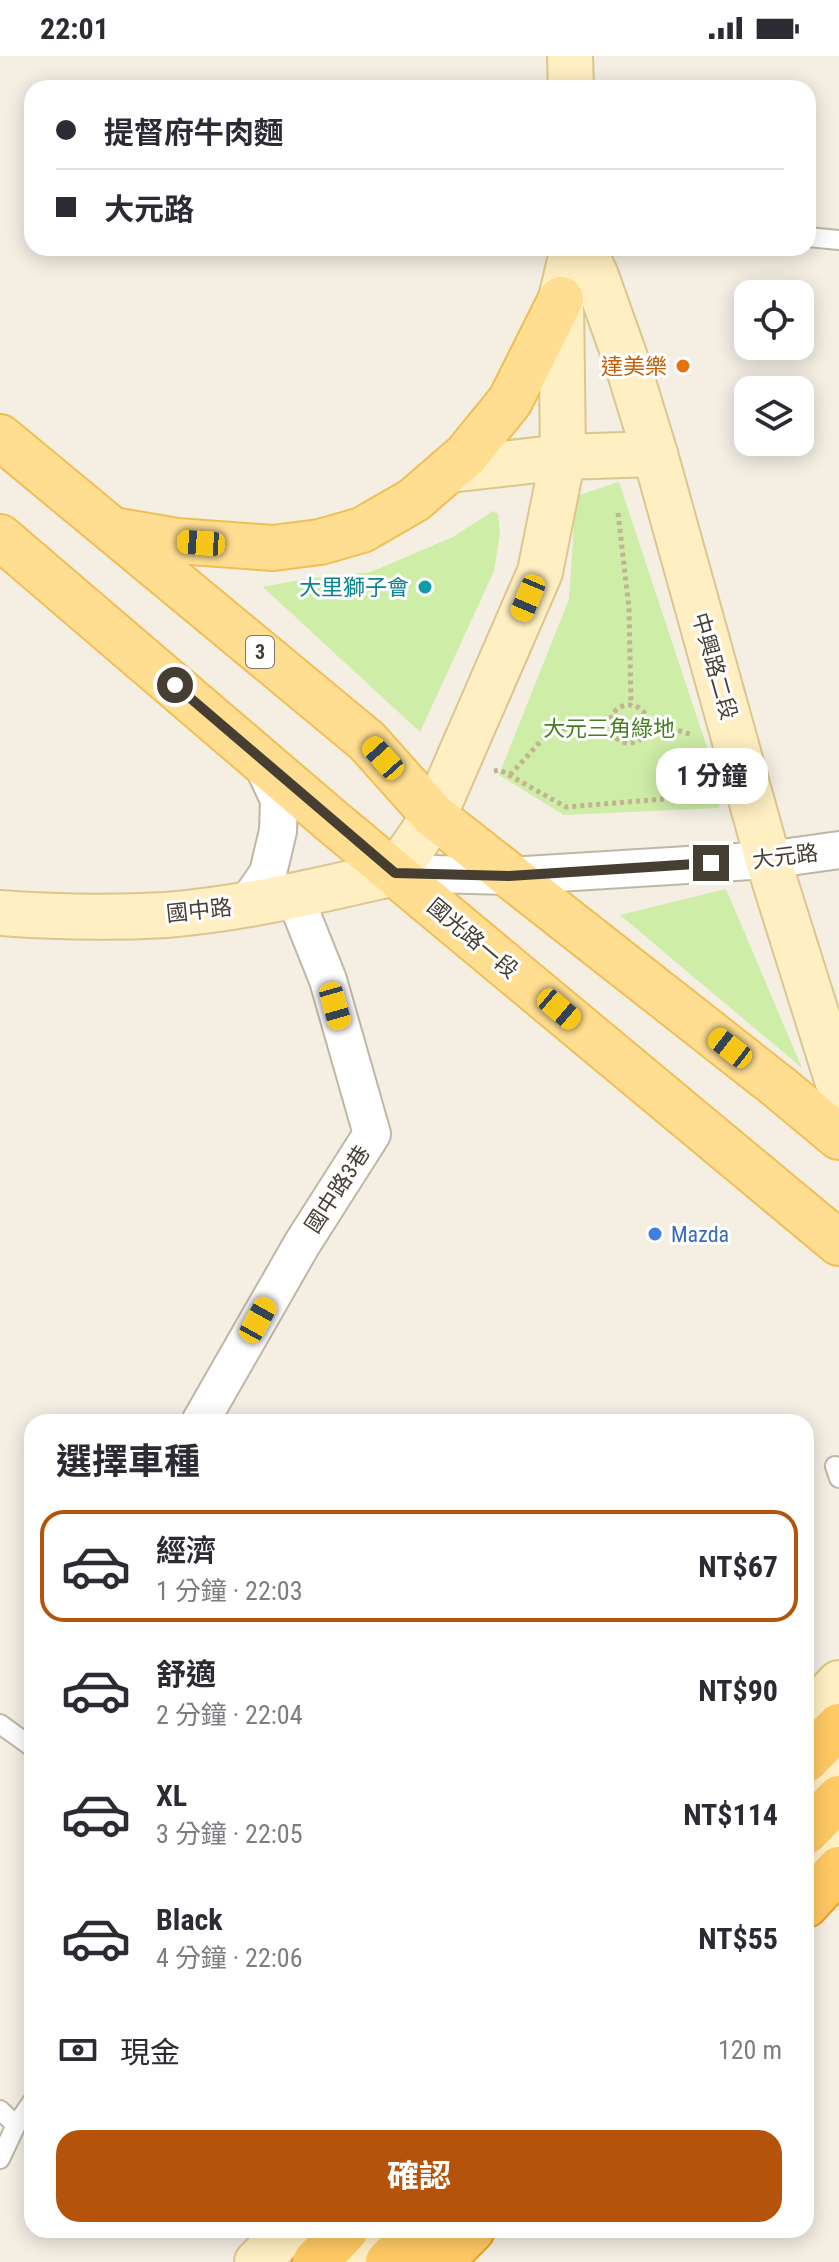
<!DOCTYPE html>
<html lang="zh-TW">
<meta charset="utf-8">
<style>
:root{--surface:#fff;--page:#f7f7f7;--text:#2b2b33;--muted:#7c7c81;--line:#e1e1e2;--accent:#b45309}
body{margin:0;font-family:"Roboto Condensed","Noto Sans TC",sans-serif;background:var(--page);color:var(--text);height:100vh;display:flex;flex-direction:column;font-size:30px;white-space:nowrap}
*{box-sizing:border-box;margin:0}
p{font-size:26px;color:var(--muted)}
.icon{flex:none;width:44px;height:44px;fill:none;stroke:currentColor;stroke-width:2;stroke-linecap:round;stroke-linejoin:round}
.map{position:relative;flex:1;overflow:hidden}
.sheet{position:absolute;left:24px;top:1358px;width:790px;height:824px;display:flex;flex-direction:column;background:var(--surface);border-radius:24px;box-shadow:0 4px 20px #0003}
.sheet>*{flex:none}
.banner{position:absolute;left:24px;top:24px;width:792px;height:176px;border-radius:24px;box-shadow:0 4px 20px #0003;display:grid;align-content:center;height:176px;padding:0 32px;background:var(--surface)}
.buttons{position:absolute;left:734px;top:224px;display:grid;gap:16px}
.buttons a{display:grid;place-items:center;width:80px;height:80px;border-radius:16px;background:var(--surface);box-shadow:0 4px 20px #0003;font-size:40px}
.end{position:absolute;width:36px;height:36px;margin:-18px;border:10px solid #463e33;background:#fff;box-shadow:0 0 0 4px #fff}
.from{border-radius:50%}
.bubble{position:absolute;height:56px;border-radius:24px;background:var(--surface);box-shadow:0 4px 20px #0003;font-size:26px;font-weight:700;line-height:56px;text-align:center}
.car{position:absolute;width:24px;height:48px;margin:-24px -12px;border-radius:10px;box-shadow:0 0 6px 2px #0007;background:linear-gradient(#f5c518 24%,#345 0 40%,#f5c518 0 76%,#345 0 86%,#f5c518 0)}
.banner b{display:flex;align-items:center;gap:28px;height:76px;font-size:30px}
.banner b+b{border-top:2px solid var(--line)}
.banner i{width:20px;height:20px;background:var(--text)}
ul{padding:0;list-style:none}
li{display:flex;align-items:center;gap:24px;height:112px;margin:0 16px 12px;padding:0 16px;border:4px solid transparent;border-radius:24px}
li div{flex:1}
li b{display:block;font-size:30px}
li em{font-style:normal;font-weight:700}
li.current{border-color:var(--accent)}
li>.icon{width:72px;height:72px;stroke-width:1.5}
h2{padding:0 32px;font-size:36px;line-height:96px}
.pay{display:flex;align-items:center;gap:20px;height:88px;padding:0 32px;font-size:30px}
.pay p{margin-inline-start:auto}
.button{display:flex;gap:16px;margin-top:auto;padding:16px 32px}
.button a{flex:1;height:92px;border-radius:24px;background:var(--accent);color:#fff;font-size:32px;font-weight:700;line-height:92px;text-align:center}
.status{display:flex;justify-content:space-between;align-items:center;height:56px;padding:0 40px;background:var(--surface);direction:ltr}
.status svg{height:22px;fill:currentColor}
.map>svg:first-child{display:block}
</style>
<div class="status"><b>22:01</b><svg viewBox="0 0 49 12"><path d="M0 12V9h3v3zM5 12V6h3v6zM10 12V3h3v9zM15 12V0h3v12zM26 1h20v11H26zM47 4h2v5h-2z"/></svg></div>
<div class="map">
<svg width="839" height="2206" viewBox="0 0 839 2206">
<rect width="100%" height="100%" fill="#f4eee3"/>
<g fill="#ceeda7">
<path d="M619 426 722 737 719 752 564 759 499 719 569 543 576 440Z"/>
<path d="M493 455 498 458 500 477 494 515 420 676 263 531 305 523 371 516 453 481Z"/>
<path d="M726 833 802 1012 620 859Z"/>
</g>
<g fill="none" stroke-linecap="round" stroke-linejoin="round">
<defs>
<g id="lane">
<path d="M808 181 839 184"/>
<path d="M835 1410 839 1422"/>
<path d="M0 1668 32 1691"/>
<path d="M0 2054 16 2069"/>
<path d="M0 2103 16 2069 32 2046"/>
</g>
<g id="street">
<path d="M395 817 509 820 768 804 839 794"/>
<path d="M246 849 268 817 278 775 279 744 261 705"/>
<path d="M200 1366 302 1188 372 1078 328 924 294 839"/>
</g>
<g id="secondary">
<path d="M570 0 571 32"/>
<path d="M583 192 596 220 628 310 655 398 768 804 839 1030"/>
<path d="M449 414 563 401 655 398"/>
<path d="M0 857C53 861 113 862 166 859 243 853 320 834 395 817L434 760 540 516 563 401 561 243 573 192"/>
<path d="M806 1662 839 1627"/>
<path d="M806 1738 839 1704"/>
<path d="M806 1806 821 1785 839 1746"/>
<path d="M257 2206 289 2174"/>
<path d="M348 2206 379 2174"/>
</g>
<g id="primary">
<path d="M0 381 367 685 434 760 779 1031 839 1081"/>
<path d="M113 474 177 485 273 492 320 486 362 474 414 444 466 399 510 345 561 243"/>
<path d="M0 481 333 766 839 1187"/>
</g>
<g id="highway">
<path d="M806 1704 839 1670"/>
<path d="M806 1776 839 1742"/>
<path d="M806 1849 839 1813"/>
<path d="M315 2206 346 2174"/>
<path d="M388 2206 419 2174"/>
<path d="M440 2206 472 2174"/>
</g>
</defs>
<use href="#lane" stroke="#c0b6a5" stroke-width="22"/>
<use href="#street" stroke="#c0b6a5" stroke-width="40"/>
<use href="#secondary" stroke="#dbc68f" stroke-width="48"/>
<use href="#primary" stroke="#f0bf54" stroke-width="48"/>
<use href="#highway" stroke="#eea022" stroke-width="48"/>
<g stroke="#c3b294" stroke-width="5" stroke-dasharray="4 4" stroke-linecap="butt">
<path d="M618 457 629 552 631 649"/>
<circle cx="629" cy="668" r="19"/>
<path d="M648 664 692 679"/>
<path d="M494 715 500 714 566 751 713 739"/>
<path d="M510 719 551 674 610 668"/>
</g>
<use href="#lane" stroke="#fff" stroke-width="18"/>
<use href="#street" stroke="#fff" stroke-width="36"/>
<use href="#secondary" stroke="#ffefc2" stroke-width="44"/>
<use href="#primary" stroke="#ffde91" stroke-width="44"/>
<use href="#highway" stroke="#ffc963" stroke-width="44"/>
</g>
<g fill="none" stroke-linecap="round" stroke-linejoin="round">
<path stroke="#463e33" stroke-width="10" d="M175 629 395 817 509 820 711 807"/>
</g>
<circle fill="#e8710a" stroke="#fff" stroke-width="3" cx="683" cy="310" r="8"/>
<circle fill="#0f9aa8" stroke="#fff" stroke-width="3" cx="425" cy="531" r="8"/>
<circle fill="#3f7fe0" stroke="#fff" stroke-width="3" cx="655" cy="1178" r="8"/>
<g text-anchor="middle" stroke-width="6" stroke-linejoin="round" paint-order="stroke">
<rect fill="#fff" stroke="#7e7870" stroke-width="2" x="246" y="580" width="28" height="32" rx="6"/>
<g font-size="20" font-weight="bold" fill="#463e33">
<text x="260" y="603">3</text>
</g>
<g font-size="22" fill="#c56008" stroke="#fff" text-anchor="end">
<text x="667" y="318">達美樂</text>
</g>
<g font-size="22" fill="#0d838f" stroke="#fff" text-anchor="end">
<text x="409" y="539">大里獅子會</text>
</g>
<g font-size="22" fill="#463e33" stroke="#fff">
<text transform="translate(715 610) rotate(74)" y="8">中興路二段</text>
<text transform="translate(785 800) rotate(-7)" y="8">大元路</text>
<text transform="translate(199 854) rotate(-6)" y="8">國中路</text>
<text transform="translate(473 882) rotate(40)" y="8">國光路一段</text>
<text transform="translate(337 1133) rotate(-57)" y="8">國中路3巷</text>
</g>
<g font-size="22" fill="#457e20" stroke="#fff">
<text x="609" y="680">大元三角綠地</text>
</g>
<g font-size="22" fill="#366cbe" stroke="#fff" text-anchor="start">
<text x="671" y="1186">Mazda</text>
</g>
</g>
</svg>
<div class="buttons">
<a><svg class="icon" aria-label="locate" viewBox="0 0 24 24"><circle cx="12" cy="12" r="6"/><path d="M12 2v4M12 18v4M2 12h4M18 12h4"/></svg></a>
<a><svg class="icon" aria-label="layers" viewBox="0 0 24 24"><path d="M12 4l9 5-9 5-9-5zM3 14l9 5 9-5"/></svg></a>
</div>
<i class="end from" style="left:175px;top:629px"></i>
<i class="end" style="left:711px;top:807px"></i>
<div class="bubble" style="left:656px;top:692px;width:112px">1 分鐘</div>
<i class="car" style="left:201px;top:487px;rotate:274deg"></i>
<i class="car" style="left:528px;top:542px;rotate:203deg"></i>
<i class="car" style="left:383px;top:702px;rotate:318deg"></i>
<i class="car" style="left:335px;top:950px;rotate:164deg"></i>
<i class="car" style="left:559px;top:953px;rotate:130deg"></i>
<i class="car" style="left:730px;top:992px;rotate:308deg"></i>
<i class="car" style="left:258px;top:1264px;rotate:29deg"></i>
<div class="banner">
<b><i class="from"></i>提督府牛肉麵</b>
<b><i></i>大元路</b>
</div>
<section class="sheet">
<h2>選擇車種</h2>
<ul>
<li class="current"><svg class="icon" aria-label="car" viewBox="0 0 24 24"><path d="M5 17H2v-5l4-1 3-4h7l3 4 3 1v5h-3M9 17h6M6 11h13"/><circle cx="7" cy="17" r="2"/><circle cx="17" cy="17" r="2"/></svg><div><b>經濟</b><p>1 分鐘 · 22:03</p></div><em>NT$67</em></li>
<li><svg class="icon" aria-label="car" viewBox="0 0 24 24"><path d="M5 17H2v-5l4-1 3-4h7l3 4 3 1v5h-3M9 17h6M6 11h13"/><circle cx="7" cy="17" r="2"/><circle cx="17" cy="17" r="2"/></svg><div><b>舒適</b><p>2 分鐘 · 22:04</p></div><em>NT$90</em></li>
<li><svg class="icon" aria-label="car" viewBox="0 0 24 24"><path d="M5 17H2v-5l4-1 3-4h7l3 4 3 1v5h-3M9 17h6M6 11h13"/><circle cx="7" cy="17" r="2"/><circle cx="17" cy="17" r="2"/></svg><div><b>XL</b><p>3 分鐘 · 22:05</p></div><em>NT$114</em></li>
<li><svg class="icon" aria-label="car" viewBox="0 0 24 24"><path d="M5 17H2v-5l4-1 3-4h7l3 4 3 1v5h-3M9 17h6M6 11h13"/><circle cx="7" cy="17" r="2"/><circle cx="17" cy="17" r="2"/></svg><div><b>Black</b><p>4 分鐘 · 22:06</p></div><em>NT$55</em></li>
</ul>
<div class="pay"><svg class="icon" aria-label="cash" viewBox="0 0 24 24"><path d="M3 7h18v10H3z"/><circle cx="12" cy="12" r="2"/></svg>現金<p>120 m</p></div>
<div class="button"><a>確認</a></div>
</section>
</div>
